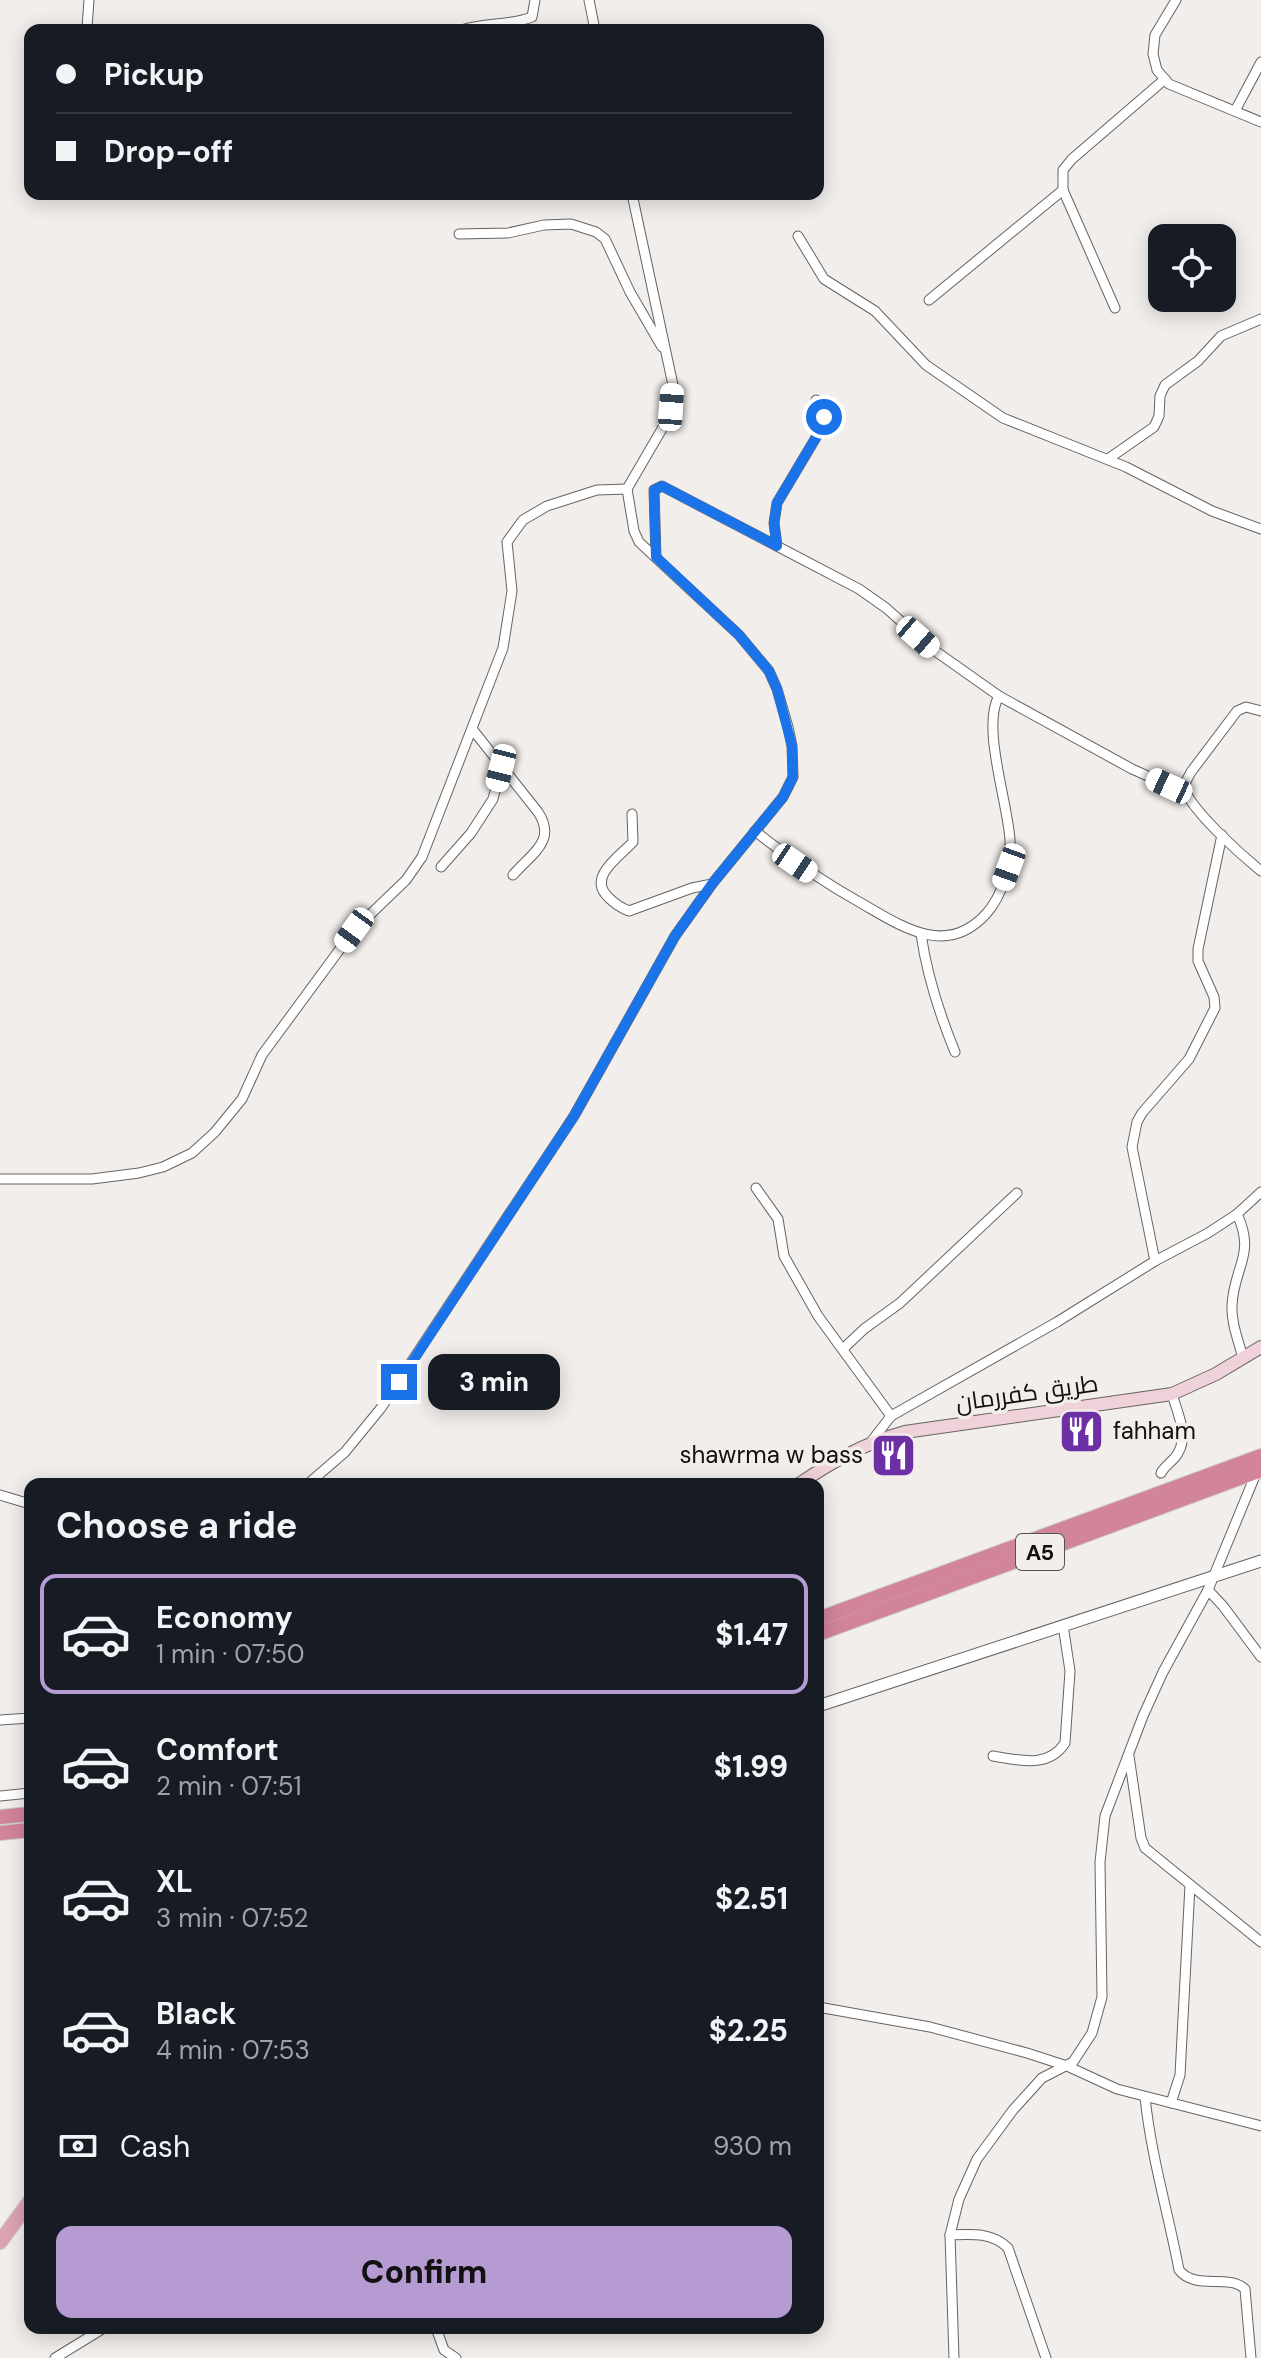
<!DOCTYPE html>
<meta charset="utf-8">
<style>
:root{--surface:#171b24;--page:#20242c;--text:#f1f3f6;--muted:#9ea1a6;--line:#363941;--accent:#b59bd1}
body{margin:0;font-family:"DM Sans",Cairo,sans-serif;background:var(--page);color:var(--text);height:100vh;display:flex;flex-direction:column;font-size:30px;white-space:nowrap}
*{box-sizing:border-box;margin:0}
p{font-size:26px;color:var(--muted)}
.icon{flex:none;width:44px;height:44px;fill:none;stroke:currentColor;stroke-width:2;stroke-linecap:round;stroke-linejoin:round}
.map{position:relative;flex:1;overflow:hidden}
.sheet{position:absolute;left:24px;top:1478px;width:800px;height:856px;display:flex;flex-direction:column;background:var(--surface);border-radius:16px;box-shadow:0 4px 20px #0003}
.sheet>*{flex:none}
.guide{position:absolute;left:24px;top:24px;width:800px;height:176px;border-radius:16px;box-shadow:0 4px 20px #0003;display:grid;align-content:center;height:176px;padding:0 32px;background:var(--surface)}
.fabs{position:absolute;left:1148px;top:224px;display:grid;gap:16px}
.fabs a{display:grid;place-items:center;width:88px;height:88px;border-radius:16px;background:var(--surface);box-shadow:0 4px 20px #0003;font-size:40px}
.end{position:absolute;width:36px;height:36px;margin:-18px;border:10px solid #1a73e8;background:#fff;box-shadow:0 0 0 4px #fff}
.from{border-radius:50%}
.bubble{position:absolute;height:56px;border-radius:16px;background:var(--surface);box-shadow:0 4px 20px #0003;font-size:26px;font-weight:800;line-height:56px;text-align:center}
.car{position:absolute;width:24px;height:48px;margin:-24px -12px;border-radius:10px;box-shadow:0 0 6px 2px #0007;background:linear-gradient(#fff 24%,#345 0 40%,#fff 0 76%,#345 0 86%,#fff 0)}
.guide b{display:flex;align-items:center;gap:28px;height:76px;font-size:30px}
.guide b+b{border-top:2px solid var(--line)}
.guide i{width:20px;height:20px;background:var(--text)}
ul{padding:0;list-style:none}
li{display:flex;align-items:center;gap:24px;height:120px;margin:0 16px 12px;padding:0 16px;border:4px solid transparent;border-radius:16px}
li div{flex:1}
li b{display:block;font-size:30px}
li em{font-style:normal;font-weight:800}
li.on{border-color:var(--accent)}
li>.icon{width:72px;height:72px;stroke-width:1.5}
h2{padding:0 32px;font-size:36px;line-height:96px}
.pay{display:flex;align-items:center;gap:20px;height:88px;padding:0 32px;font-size:30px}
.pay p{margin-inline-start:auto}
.action{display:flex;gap:16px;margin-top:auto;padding:16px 32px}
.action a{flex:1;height:92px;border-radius:16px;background:var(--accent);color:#111;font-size:32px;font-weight:800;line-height:92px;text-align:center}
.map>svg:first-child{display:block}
</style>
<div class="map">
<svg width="1261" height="2358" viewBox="0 0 1261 2358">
<rect width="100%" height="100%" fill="#f2eeeb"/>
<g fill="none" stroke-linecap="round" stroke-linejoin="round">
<defs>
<g id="minor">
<path d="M589 0 595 30"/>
<path d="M1176 0 1155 35 1153 54 1157 70 1169 84 1261 122"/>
<path d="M87 28 89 0"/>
<path d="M462 30C485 22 510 26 532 17L535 0"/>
<path d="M1236 109 1261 62"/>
<path d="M459 234 508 233 544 225 571 224 596 232 605 239 630 292 662 347"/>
<path d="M798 236 824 279 875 311 926 365 1003 418 1126 467 1212 511 1261 529"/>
<path d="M929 300 1063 190"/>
<path d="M1115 308 1063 190V170L1072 159 1165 79"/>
<path d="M1108 459 1154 427 1159 416 1160 396 1165 385 1198 361 1221 336 1261 319"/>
<path d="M777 546 774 523 777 503 824 424V417L816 400"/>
<path d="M656 557 654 490 662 486 859 589 886 608 931 648 999 696"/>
<path d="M473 730 538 812C557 841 532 853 513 875"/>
<path d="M1183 787C1193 812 1240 854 1261 871"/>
<path d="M632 814 633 842C620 856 587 877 608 897 614 903 621 908 629 911L692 888 712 884"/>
<path d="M755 831C789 858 823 882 861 903 901 926 946 958 986 914 1003 895 1011 865 1010 840 1008 803 981 726 999 696L1132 769 1177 789 1183 787 1191 772 1237 711 1246 707 1261 711"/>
<path d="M441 867 471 833 493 799 501 768"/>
<path d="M921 934C927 976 939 1013 955 1052"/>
<path d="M0 1179H92L139 1173 163 1167 192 1153 215 1132 242 1099 262 1055 354 930 406 880 422 857 503 648 512 591 507 542 523 520 547 506 597 490 627 489"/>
<path d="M756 1188 778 1219 784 1256 818 1316 891 1416"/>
<path d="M1237 1214C1256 1255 1234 1266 1232 1305 1231 1324 1239 1341 1243 1359"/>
<path d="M1155 1261 1132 1147 1137 1122 1142 1113 1189 1059 1215 1008 1214 997 1198 961V949L1222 835"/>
<path d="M843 1349 864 1329 900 1303 1017 1193"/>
<path d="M871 1442 891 1416 1057 1322 1155 1261 1208 1233 1237 1214 1261 1192"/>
<path d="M1161 1473C1165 1465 1174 1461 1178 1453 1189 1435 1177 1412 1172 1394"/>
<path d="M308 1484 345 1452 381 1408 574 1116 675 936 712 884 783 797 793 777 792 746 788 727 777 689 769 671 739 635 639 542 634 531 627 489 666 422 671 407 673 385 632 194"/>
<path d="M0 1495 30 1504"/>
<path d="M1208 1590 1223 1606 1261 1657"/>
<path d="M0 1720 30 1718"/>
<path d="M993 1756C1019 1760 1048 1769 1065 1743L1070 1671 1063 1625"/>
<path d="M1129 1756 1141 1838 1145 1848 1261 1942"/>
<path d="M0 1796 30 1793"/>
<path d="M818 2007 930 2027 1027 2053 1067 2066 1117 2089 1261 2126"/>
<path d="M1145 2097C1151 2156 1168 2212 1179 2270 1196 2291 1227 2273 1245 2289L1251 2358"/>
<path d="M1171 2103 1180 2075 1190 1885"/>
<path d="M950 2235C971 2234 992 2232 1008 2248L1046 2358"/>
<path d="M436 2328 444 2350 456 2358"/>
<path d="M55 2358 104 2328"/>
<path d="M954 2358 950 2235 959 2199 977 2159 1013 2110 1042 2078 1073 2062 1092 2033 1102 1997 1100 1862 1105 1816 1143 1716 1163 1672 1208 1590 1257 1471"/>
</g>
<path id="tertiary" d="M818 1706 1261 1561"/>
<path id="secondary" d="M799 1484C833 1461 865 1443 905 1432L1172 1394 1216 1374 1261 1347"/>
<path id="primary" d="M0 2242 30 2201"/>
<g id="trunk">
<path d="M818 1619 1261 1456"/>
<path d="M818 1634 1261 1470"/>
<path d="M0 1817 30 1814"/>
<path d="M0 1833 30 1830"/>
</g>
</defs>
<use href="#minor" stroke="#676361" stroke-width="11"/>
<use href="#tertiary" stroke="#676361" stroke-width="13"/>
<use href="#secondary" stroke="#676361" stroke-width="14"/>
<use href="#primary" stroke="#cbcaca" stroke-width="16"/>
<use href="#trunk" stroke="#cbcaca" stroke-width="16"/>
<use href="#minor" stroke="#fff" stroke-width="9"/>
<use href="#tertiary" stroke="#fff" stroke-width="11"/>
<use href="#secondary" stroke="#eed1d9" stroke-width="12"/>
<use href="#primary" stroke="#dda3b3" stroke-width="14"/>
<use href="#trunk" stroke="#d2849a" stroke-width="14"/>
</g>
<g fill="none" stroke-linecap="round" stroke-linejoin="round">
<path stroke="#1a73e8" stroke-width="10" d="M399 1382 574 1116 675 936 712 884 783 797 793 777 792 746 777 689 769 671 739 635 656 557 654 490 662 486 777 546 774 523 777 503 824 424V417"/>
</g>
<defs>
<symbol id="restaurant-square" viewBox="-11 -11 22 22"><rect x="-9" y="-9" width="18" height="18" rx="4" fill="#6c2fa4" stroke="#f2eeeb"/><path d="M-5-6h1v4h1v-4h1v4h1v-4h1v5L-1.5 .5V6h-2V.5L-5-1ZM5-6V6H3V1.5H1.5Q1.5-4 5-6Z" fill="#fff"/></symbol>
</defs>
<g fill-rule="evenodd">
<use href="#restaurant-square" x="1056" y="1406" width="51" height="51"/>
<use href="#restaurant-square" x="868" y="1430" width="51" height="51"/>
</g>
<g text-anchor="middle" stroke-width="7" stroke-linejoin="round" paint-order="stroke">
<rect fill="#f2eeeb" stroke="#545351" stroke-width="2" x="1016" y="1534" width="48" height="36" rx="6"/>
<g font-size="22" font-weight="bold" fill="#11100f">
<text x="1040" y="1560">A5</text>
</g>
<g font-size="24" fill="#11100f" stroke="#f2eeeb">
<text transform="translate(1027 1393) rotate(-8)" y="8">طريق كفررمان</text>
</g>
<g font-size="24" fill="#11100f" stroke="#f2eeeb" text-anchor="start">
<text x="1113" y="1439">fahham</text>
<text x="863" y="1463" text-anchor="end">shawrma w bass</text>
</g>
</g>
</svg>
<div class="fabs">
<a><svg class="icon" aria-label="locate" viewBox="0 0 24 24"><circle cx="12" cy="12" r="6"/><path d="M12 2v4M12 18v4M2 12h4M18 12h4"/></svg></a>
</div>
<i class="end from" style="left:824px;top:417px"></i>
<i class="end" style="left:399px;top:1382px"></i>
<div class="bubble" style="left:428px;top:1354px;width:132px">3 min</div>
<i class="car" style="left:671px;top:407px;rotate:4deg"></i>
<i class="car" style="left:918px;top:637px;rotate:131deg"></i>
<i class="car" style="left:501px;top:768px;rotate:194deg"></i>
<i class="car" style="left:1169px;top:786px;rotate:295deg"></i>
<i class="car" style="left:795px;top:863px;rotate:124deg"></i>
<i class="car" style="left:1009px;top:867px;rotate:200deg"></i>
<i class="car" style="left:354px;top:930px;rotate:216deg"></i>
<div class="guide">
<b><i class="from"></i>Pickup</b>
<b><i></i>Drop-off</b>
</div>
<section class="sheet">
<h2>Choose a ride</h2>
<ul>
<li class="on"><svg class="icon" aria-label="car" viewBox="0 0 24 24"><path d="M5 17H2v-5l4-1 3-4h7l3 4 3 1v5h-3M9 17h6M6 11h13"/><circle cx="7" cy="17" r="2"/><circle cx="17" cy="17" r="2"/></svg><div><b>Economy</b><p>1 min · 07:50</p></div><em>$1.47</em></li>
<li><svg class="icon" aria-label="car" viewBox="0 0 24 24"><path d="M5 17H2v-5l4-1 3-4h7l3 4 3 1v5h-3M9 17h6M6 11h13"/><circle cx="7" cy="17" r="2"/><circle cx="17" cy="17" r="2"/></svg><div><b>Comfort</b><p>2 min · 07:51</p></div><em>$1.99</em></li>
<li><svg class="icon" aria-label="car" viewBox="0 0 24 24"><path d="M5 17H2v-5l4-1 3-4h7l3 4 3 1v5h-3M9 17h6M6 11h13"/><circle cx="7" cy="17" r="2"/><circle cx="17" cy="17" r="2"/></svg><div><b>XL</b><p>3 min · 07:52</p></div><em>$2.51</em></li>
<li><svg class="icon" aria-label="car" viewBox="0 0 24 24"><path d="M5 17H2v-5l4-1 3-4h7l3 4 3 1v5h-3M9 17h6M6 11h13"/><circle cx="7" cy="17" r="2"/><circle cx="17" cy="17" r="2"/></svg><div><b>Black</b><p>4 min · 07:53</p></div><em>$2.25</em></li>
</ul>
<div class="pay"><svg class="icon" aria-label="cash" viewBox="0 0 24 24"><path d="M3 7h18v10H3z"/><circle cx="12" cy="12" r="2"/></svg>Cash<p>930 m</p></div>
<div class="action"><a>Confirm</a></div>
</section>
</div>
